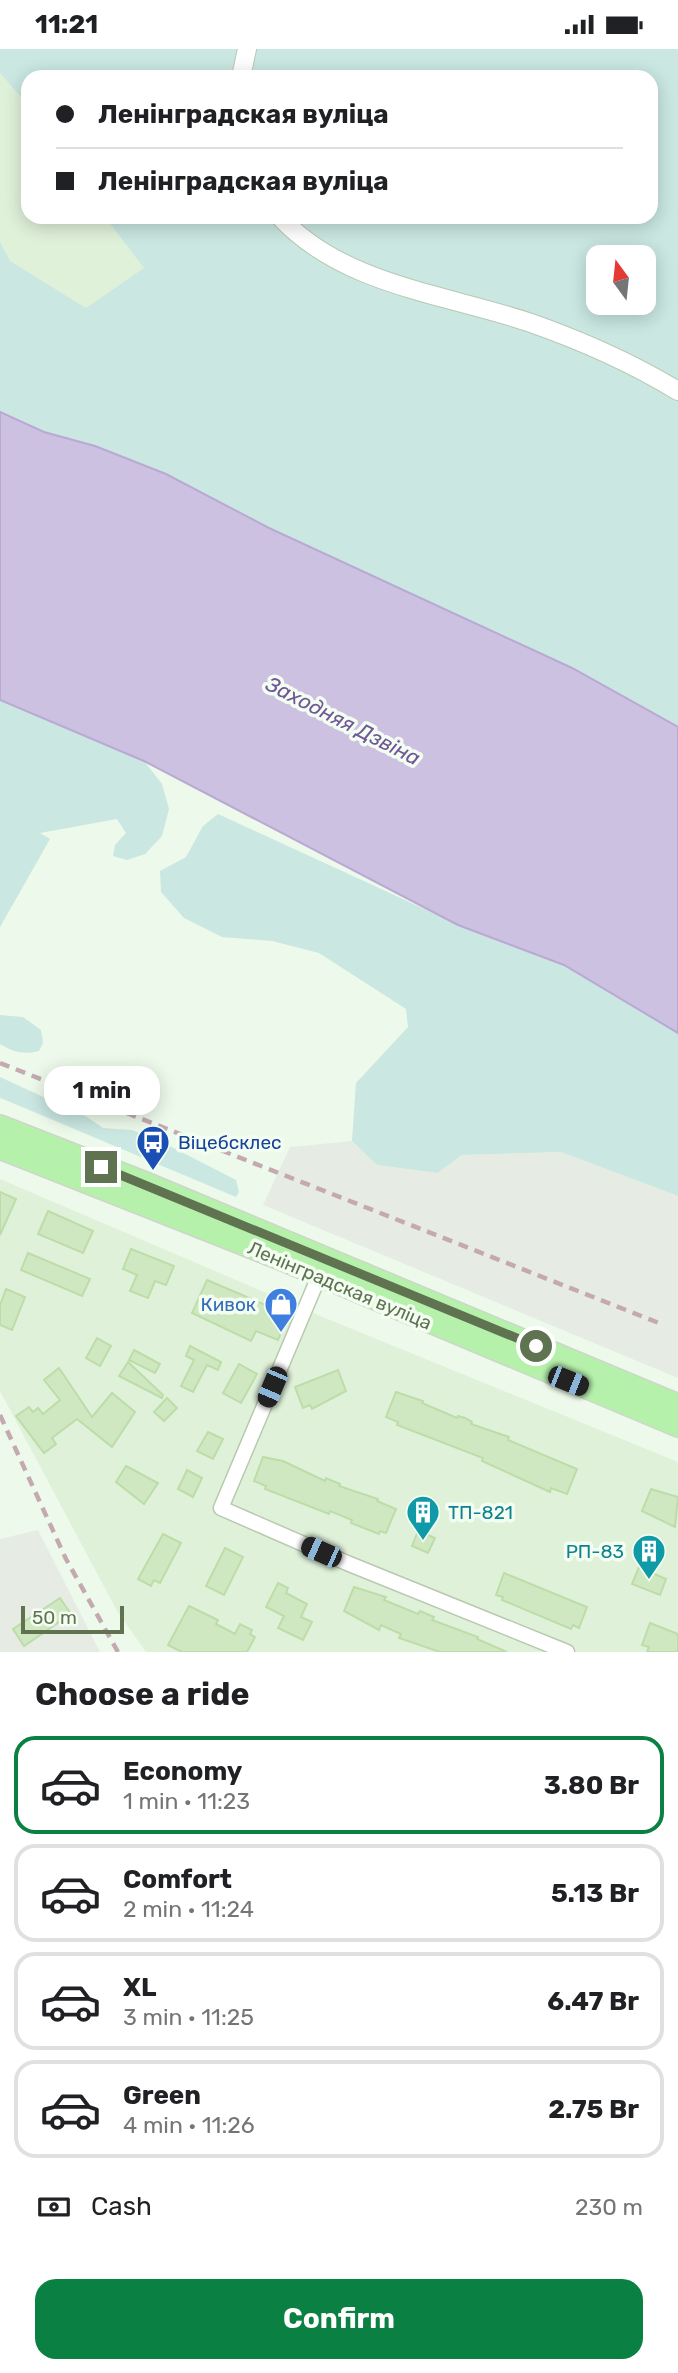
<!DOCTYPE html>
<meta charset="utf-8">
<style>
:root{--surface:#fff;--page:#f6f6f6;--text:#202124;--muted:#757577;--line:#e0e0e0;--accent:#0b8043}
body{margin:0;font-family:Rubik,sans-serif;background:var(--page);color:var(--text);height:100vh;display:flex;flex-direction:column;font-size:26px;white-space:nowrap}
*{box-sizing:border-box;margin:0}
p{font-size:23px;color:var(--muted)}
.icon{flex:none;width:38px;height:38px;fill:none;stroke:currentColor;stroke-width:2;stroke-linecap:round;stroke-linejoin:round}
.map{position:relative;height:1603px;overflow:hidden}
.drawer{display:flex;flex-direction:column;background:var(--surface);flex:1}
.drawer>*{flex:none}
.guide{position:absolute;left:21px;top:21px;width:637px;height:154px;border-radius:21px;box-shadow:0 4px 18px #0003;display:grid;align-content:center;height:154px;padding:0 35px;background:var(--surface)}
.needle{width:46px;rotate:345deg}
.controls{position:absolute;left:586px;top:196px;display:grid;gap:14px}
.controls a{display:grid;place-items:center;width:70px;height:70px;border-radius:14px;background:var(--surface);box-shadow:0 4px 18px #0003;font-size:35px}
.scale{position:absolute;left:21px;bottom:18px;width:103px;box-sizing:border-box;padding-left:7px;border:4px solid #5f7351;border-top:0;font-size:19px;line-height:24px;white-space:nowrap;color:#5f7351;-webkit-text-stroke:5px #f3fdf1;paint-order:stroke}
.end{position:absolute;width:32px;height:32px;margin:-16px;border:9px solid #5f7351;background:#fff;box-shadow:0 0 0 4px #fff}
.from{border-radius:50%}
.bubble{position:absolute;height:49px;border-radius:21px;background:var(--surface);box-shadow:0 4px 18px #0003;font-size:23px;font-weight:700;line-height:49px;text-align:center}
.car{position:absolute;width:21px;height:42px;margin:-21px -10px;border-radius:9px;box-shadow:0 0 5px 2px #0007;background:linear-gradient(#222 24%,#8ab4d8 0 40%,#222 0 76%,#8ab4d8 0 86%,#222 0)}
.guide b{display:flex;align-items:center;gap:24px;height:66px;font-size:26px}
.guide b+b{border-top:2px solid var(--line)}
.guide i{width:18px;height:18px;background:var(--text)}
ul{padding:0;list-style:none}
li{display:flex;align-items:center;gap:21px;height:98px;margin:0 14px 10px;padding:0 21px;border:4px solid var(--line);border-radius:21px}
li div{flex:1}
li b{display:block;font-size:26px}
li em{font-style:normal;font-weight:700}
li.on{border-color:var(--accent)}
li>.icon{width:63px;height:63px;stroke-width:1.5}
h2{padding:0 35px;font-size:32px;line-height:84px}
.pay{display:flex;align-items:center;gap:18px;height:77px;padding:0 35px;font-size:26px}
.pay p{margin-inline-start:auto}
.cta{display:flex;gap:14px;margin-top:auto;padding:14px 35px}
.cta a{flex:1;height:80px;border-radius:21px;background:var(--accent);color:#fff;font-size:28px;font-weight:700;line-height:80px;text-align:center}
.status{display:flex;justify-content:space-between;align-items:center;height:49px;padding:0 35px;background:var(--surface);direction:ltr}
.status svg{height:19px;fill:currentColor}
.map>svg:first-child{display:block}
</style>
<div class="status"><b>11:21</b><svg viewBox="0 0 49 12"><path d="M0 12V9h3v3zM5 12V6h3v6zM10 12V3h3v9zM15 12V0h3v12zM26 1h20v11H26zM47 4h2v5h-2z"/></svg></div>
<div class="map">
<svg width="678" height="1603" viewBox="0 0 678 1603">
<rect width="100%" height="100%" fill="#edfaeb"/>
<g fill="#e0f1da">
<path d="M0 11 28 46V168H119L155 217 0 312Z"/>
<path d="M0 1130 318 1266 678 1413V1603H146L117 1562 0 1342Z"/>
</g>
<g fill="#e6ece3">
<path d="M352 1092 377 1116 436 1124 462 1106 561 1103 678 1147V1329L263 1156 290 1098Z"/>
<path d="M38 1481 100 1603H0V1490Z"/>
</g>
<g fill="#cae7e2" fill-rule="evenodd">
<path d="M0 0H678V678L572 619 269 479 166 425 95 397 44 383 0 363V193L10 212 86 259 144 219 105 168H651V28H28V56L0 24ZM598 208H644V254H598Z"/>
<path d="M0 651 144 712 162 735 169 760 162 787 145 805 127 811 113 807 115 796 126 784 117 770 40 784 50 790 0 878Z"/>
<path d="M218 765 479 885 548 908 588 929 678 984V1147L561 1103 462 1106 437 1124 377 1116 352 1092 356 1034 408 978 406 960 319 904 272 892 222 888 184 869 161 843 160 822 186 808 203 777Z"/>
<path d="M0 966 23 968 41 981 43 994 39 1002C24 1006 13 1003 0 995Z"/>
<path d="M0 1028 87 1068 103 1079 132 1081 158 1091 236 1131 239 1143 236 1148 3 1050 0 1049Z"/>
</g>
<path fill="#cdc1e2" stroke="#b9a9d3" stroke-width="2" d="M0 363 44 383 95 397 166 425 269 479 572 619 678 678V984L564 916 458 876 144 712 0 651Z"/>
<g fill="#cfe8c1" stroke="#bddda8" stroke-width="2">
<path d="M0 1143 16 1150 0 1186Z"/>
<path d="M48 1162 93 1182 83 1204 38 1185Z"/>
<path d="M131 1200 174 1217 166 1236 155 1232 148 1249 130 1242 137 1226 123 1220Z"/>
<path d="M28 1204 90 1230 82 1247 21 1221Z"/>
<path d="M207 1231 289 1266 278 1291 256 1282 251 1292 192 1264Z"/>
<path d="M6 1240 25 1248 12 1281 0 1276V1256Z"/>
<path d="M97 1289 111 1297 100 1317 86 1309Z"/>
<path d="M190 1297 221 1313 218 1321 207 1316 193 1343 181 1337 194 1311 186 1307Z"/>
<path d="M134 1301 160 1315 155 1324 129 1311Z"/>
<path d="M128 1313 163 1346 162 1349 119 1327Z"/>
<path d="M239 1315 257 1325 241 1354 223 1344Z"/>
<path d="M59 1319 92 1368 112 1344 135 1363 112 1398 77 1370 52 1389 56 1395 44 1404 16 1367 29 1358 33 1363 38 1359 43 1365 60 1351 44 1331Z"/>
<path d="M338 1321 346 1342 312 1360 310 1356 303 1359 295 1338Z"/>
<path d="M396 1343 423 1352 422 1354 457 1369 458 1367 465 1369 472 1373 471 1375 509 1388 508 1391 577 1420 567 1445 551 1439 550 1443 482 1412 483 1409 397 1376 398 1373 386 1368Z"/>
<path d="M167 1349 177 1359 164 1372 154 1363Z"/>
<path d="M208 1383 223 1390 213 1410 197 1402Z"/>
<path d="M263 1408 283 1412 325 1432 326 1429 340 1435 339 1437 378 1450 377 1452 396 1460 386 1484 380 1482 379 1485 351 1474 352 1471 330 1462 329 1465 265 1440 266 1437 254 1432Z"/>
<path d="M126 1417 158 1434 144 1455 116 1433Z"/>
<path d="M187 1421 202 1429 193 1448 178 1440Z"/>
<path d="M651 1440 678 1448 675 1478 642 1462Z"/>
<path d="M418 1482 435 1489 428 1504 412 1497Z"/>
<path d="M163 1485 181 1494 160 1534 154 1531 151 1537 138 1530Z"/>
<path d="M225 1499 243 1508 224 1546 206 1537Z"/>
<path d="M639 1518 666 1530 660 1546 632 1535Z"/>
<path d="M504 1524 587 1558 579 1579 573 1576 571 1580 502 1551 503 1548 496 1546Z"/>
<path d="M278 1534 288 1539 286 1544 307 1555 301 1568 312 1573 303 1591 278 1579 284 1567 266 1558Z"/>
<path d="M354 1538 386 1548 384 1551 418 1565 420 1562 434 1568 432 1571 478 1588 477 1590 507 1603H440L399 1589 401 1585 381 1576 379 1581 344 1562Z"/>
<path d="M60 1549 71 1565 24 1597 13 1580Z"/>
<path d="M189 1557 218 1571 216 1575 235 1585 240 1575 252 1581 250 1585 255 1588 247 1603H182L168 1596Z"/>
<path d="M650 1574 678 1585V1603H647L649 1598 642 1596Z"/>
</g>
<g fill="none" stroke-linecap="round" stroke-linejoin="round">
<defs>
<path id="minor" d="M322 1220 221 1459 347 1514 567 1603"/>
<g id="tertiary">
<path d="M241 28 247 0"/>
<path d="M280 168C343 236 445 245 528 273 580 291 630 313 678 342"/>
</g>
<g id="primary">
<path d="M0 1077 148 1135 678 1356"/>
<path d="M0 1099 278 1209 678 1377"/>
</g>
</defs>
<use href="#minor" stroke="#b8c9af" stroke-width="17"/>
<use href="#tertiary" stroke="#b8c9af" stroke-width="20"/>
<use href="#primary" stroke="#cfd5cb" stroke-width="24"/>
<use href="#minor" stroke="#fff" stroke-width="14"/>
<use href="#tertiary" stroke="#fff" stroke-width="18"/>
<use href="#primary" stroke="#b6f1ac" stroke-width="21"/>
<g stroke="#c4aab0" stroke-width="4.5" stroke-dasharray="10 7" stroke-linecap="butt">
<path d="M0 1014 659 1274"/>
<path d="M0 1366 66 1510 118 1603"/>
</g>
</g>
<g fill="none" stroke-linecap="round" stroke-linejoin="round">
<path stroke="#5f7351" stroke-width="9" d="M101 1118 536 1297"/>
</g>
<defs>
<symbol id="bus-pin" viewBox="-11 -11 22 30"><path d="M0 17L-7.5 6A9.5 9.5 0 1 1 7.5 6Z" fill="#1a4fb4" stroke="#f3fdf1"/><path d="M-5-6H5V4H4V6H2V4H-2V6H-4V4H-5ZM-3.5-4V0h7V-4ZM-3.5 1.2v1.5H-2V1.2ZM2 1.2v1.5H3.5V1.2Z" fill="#fff"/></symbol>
<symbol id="shop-pin" viewBox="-11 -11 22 30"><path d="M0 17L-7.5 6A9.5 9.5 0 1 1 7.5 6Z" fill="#3f7fe0" stroke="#f3fdf1"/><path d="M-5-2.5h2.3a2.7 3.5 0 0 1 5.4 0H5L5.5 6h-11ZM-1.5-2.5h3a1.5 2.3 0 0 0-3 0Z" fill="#fff"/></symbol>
<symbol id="building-pin" viewBox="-11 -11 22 30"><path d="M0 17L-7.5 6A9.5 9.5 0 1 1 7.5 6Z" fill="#0f9aa8" stroke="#f3fdf1"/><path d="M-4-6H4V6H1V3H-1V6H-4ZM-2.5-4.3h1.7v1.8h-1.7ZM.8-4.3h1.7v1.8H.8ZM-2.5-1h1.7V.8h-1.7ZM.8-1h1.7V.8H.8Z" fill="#fff"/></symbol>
</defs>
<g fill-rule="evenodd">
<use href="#bus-pin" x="134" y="1074" width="38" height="52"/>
<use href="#shop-pin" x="262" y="1236" width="38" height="52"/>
<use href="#building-pin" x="404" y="1444" width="38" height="52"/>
<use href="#building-pin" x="630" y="1483" width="38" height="52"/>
</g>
<g text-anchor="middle" stroke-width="7" stroke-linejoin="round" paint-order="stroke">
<g font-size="19" fill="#164399" stroke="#f3fdf1" text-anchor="start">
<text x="178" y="1100">Віцебсклес</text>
</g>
<g font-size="19" fill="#5f7351" stroke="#f3fdf1">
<text transform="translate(340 1236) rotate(23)" y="7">Ленінградская вуліца</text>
</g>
<g font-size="19" fill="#366cbe" stroke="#f3fdf1" text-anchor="end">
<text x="256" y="1262">Кивок</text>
</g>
<g font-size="19" fill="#0d838f" stroke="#f3fdf1" text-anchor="start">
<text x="448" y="1470">ТП-821</text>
<text x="624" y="1509" text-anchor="end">РП-83</text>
</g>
<g font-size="21" font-style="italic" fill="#705797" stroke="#f3fdf1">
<text transform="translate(343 672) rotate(27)" y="7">Заходняя Дзвіна</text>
</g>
</g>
</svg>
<div class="controls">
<a><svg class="needle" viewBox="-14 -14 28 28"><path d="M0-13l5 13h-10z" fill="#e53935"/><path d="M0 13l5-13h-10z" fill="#757577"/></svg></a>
</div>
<div class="scale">50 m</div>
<i class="end from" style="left:536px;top:1297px"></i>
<i class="end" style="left:101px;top:1118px"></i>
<div class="bubble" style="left:44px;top:1017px;width:116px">1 min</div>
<i class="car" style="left:568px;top:1332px;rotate:112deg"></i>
<i class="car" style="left:272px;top:1338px;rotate:203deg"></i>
<i class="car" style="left:321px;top:1503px;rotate:294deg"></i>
<div class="guide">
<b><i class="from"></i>Ленінградская вуліца</b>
<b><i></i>Ленінградская вуліца</b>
</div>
</div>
<section class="drawer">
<h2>Choose a ride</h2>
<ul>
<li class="on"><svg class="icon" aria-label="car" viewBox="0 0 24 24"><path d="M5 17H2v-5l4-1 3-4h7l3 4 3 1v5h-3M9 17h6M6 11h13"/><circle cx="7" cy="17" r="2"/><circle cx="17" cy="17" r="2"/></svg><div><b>Economy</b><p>1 min · 11:23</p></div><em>3.80 Br</em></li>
<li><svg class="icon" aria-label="car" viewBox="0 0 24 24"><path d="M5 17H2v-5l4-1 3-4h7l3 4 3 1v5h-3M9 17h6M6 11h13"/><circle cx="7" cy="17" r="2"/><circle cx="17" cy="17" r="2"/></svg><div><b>Comfort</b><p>2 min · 11:24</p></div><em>5.13 Br</em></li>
<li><svg class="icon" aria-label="car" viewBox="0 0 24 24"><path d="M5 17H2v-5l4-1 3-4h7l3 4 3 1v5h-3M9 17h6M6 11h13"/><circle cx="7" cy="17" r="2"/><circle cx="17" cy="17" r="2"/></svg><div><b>XL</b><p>3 min · 11:25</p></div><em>6.47 Br</em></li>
<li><svg class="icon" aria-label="car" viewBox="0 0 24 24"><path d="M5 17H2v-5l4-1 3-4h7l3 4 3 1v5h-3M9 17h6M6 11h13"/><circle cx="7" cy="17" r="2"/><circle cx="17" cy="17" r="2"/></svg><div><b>Green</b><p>4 min · 11:26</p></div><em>2.75 Br</em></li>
</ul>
<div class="pay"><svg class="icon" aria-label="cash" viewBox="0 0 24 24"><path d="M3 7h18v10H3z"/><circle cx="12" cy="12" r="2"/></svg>Cash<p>230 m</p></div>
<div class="cta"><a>Confirm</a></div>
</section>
